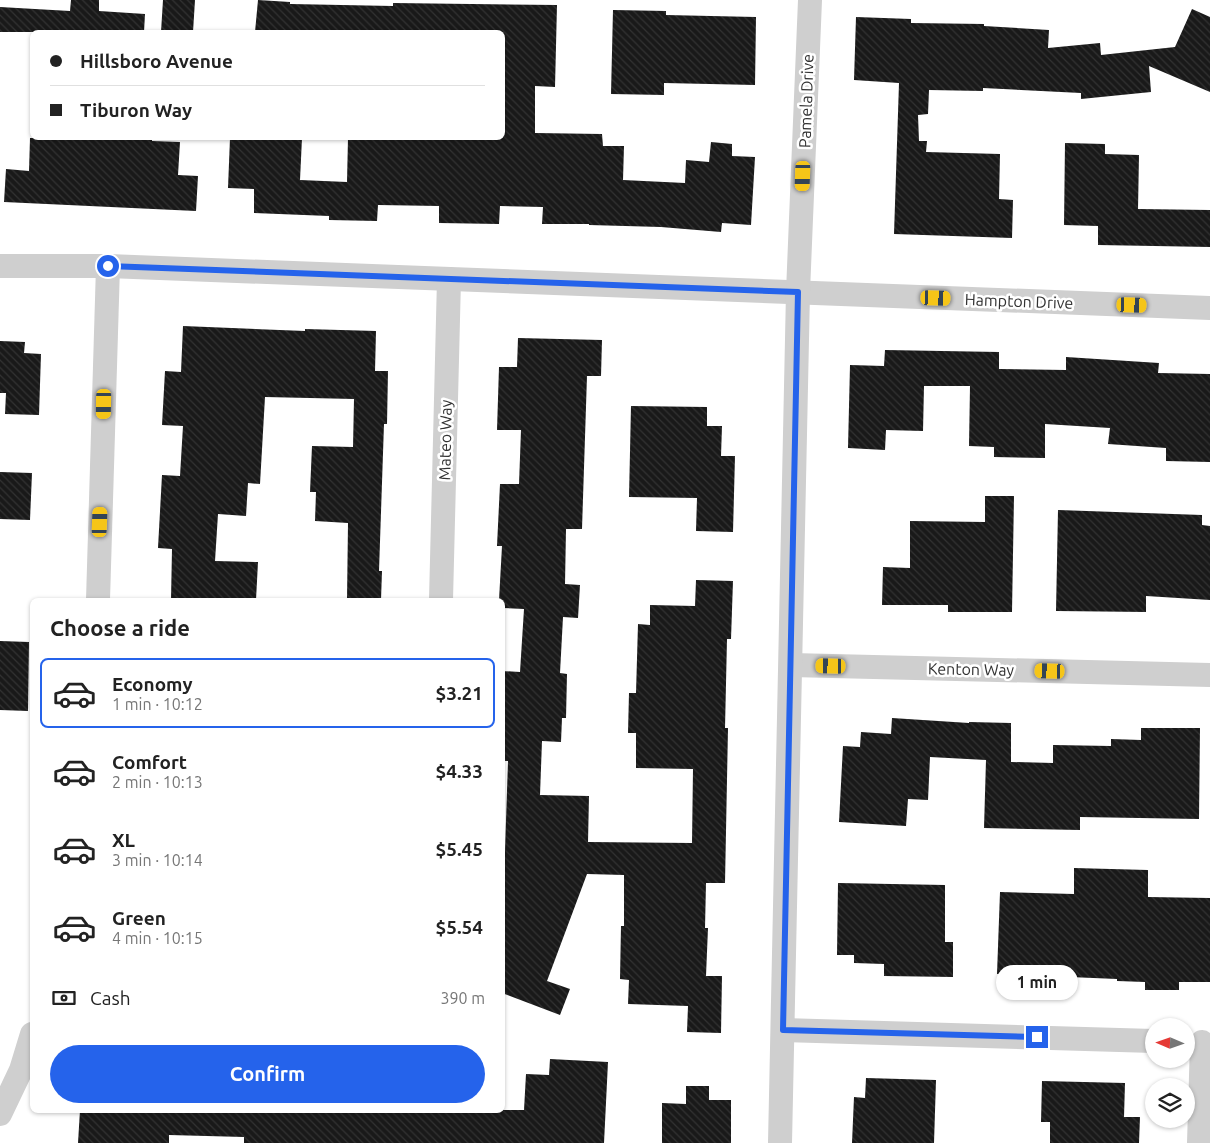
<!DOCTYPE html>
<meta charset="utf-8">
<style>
:root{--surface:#fff;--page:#f2f2f2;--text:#222;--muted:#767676;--line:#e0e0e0;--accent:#2563eb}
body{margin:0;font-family:Ubuntu,sans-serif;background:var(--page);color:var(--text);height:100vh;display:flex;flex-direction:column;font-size:19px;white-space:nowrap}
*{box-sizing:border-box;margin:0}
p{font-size:16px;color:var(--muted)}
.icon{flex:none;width:28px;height:28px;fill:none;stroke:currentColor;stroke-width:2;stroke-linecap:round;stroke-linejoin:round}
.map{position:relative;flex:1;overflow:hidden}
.sheet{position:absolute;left:30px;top:598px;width:475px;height:515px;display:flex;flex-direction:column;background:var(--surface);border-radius:8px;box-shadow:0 1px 4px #0004}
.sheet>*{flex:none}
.hud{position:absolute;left:30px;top:30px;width:475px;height:110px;border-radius:8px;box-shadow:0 1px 4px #0004;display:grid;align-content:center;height:110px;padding:0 20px;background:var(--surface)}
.needle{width:32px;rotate:272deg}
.tools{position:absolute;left:1145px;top:1018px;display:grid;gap:10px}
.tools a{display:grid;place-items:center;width:50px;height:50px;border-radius:50%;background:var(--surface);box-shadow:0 1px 4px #0004;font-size:25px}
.end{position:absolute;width:22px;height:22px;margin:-11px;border:6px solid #2563eb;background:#fff;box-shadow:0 0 0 2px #fff}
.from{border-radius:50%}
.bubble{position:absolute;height:35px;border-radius:18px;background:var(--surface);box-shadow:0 1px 4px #0004;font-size:16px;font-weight:700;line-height:35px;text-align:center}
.car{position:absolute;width:15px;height:30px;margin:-15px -8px;border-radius:6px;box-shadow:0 0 4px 1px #0007;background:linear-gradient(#f5c518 24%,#345 0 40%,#f5c518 0 76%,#345 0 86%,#f5c518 0)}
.hud b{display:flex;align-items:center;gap:18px;height:48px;font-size:19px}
.hud b+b{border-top:1px solid var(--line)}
.hud i{width:12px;height:12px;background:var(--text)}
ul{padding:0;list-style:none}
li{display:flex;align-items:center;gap:15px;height:70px;margin:0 10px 8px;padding:0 10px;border:2px solid transparent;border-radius:8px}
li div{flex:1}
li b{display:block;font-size:19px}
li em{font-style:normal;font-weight:700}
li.selected{border-color:var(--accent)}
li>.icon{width:45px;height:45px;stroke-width:1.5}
h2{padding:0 20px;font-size:22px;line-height:60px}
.pay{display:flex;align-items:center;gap:12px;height:55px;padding:0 20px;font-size:19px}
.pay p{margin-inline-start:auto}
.primary-button{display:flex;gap:10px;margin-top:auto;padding:10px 20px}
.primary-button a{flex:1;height:58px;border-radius:30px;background:var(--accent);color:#fff;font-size:20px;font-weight:700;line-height:58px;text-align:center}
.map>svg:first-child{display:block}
</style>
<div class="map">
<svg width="1210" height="1143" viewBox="0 0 1210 1143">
<defs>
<pattern id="building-back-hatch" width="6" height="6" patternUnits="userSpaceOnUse" patternTransform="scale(1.25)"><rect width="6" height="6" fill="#191919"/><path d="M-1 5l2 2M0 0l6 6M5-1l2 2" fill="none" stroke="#323232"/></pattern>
</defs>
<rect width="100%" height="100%" fill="#fff"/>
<g fill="url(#building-back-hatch)">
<path d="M71 0H99V11L145 14 144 32H0V7L70 11Z"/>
<path d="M163 0H195L193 32H161Z"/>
<path d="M258 0 290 2V4L393 6V3L557 5 555 87 535 86V133L602 134 603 146H624L623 180 685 183 686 160 709 162 711 142 732 144V156L755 157 751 225 722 223 721 232 661 227 589 225V224H542L543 207 500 206 499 224 439 223V206L378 205 377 221 329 220V216L254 213V189L228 188 230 138H302L300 180 347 182 348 138H502V32H255Z"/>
<path d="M1192 9 1210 17V92L1149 66 1151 92 1081 99V93L983 88V91L929 90 928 114 918 115 919 141H927L926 152 1000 154 999 199 1013 200 1012 238 894 234 899 83 854 80 856 17 911 19V23L984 24V26L1049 30 1048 48 1100 43 1101 55 1175 47Z"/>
<path d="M613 10 666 11V15L756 17 755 85 664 83V95L611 94Z"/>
<path d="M30 138H152V141L180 142 178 175 198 176 196 211 4 202 6 169 29 171Z"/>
<path d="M1065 143 1105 144V154L1139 155 1138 209 1210 210V247L1098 245V226L1064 225Z"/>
<path d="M183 326 305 331V329L376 331 375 371H388L387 424H384L379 571H382L381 600H347L348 523 315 521 316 492H310L312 446 353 447 354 399 265 397 260 484 248 483 246 516 218 514 215 561 258 562 256 600H171L172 549 158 548 162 475 180 476 183 426 162 425 165 371 181 372Z"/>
<path d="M518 338 602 340 601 376H587L582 529H566L565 584 580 585 578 618 563 617 560 673 567 674 566 718H562L561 742 542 741 540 795 589 796 588 842 692 843 693 769 636 768V733H628L629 693H636L638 624 650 625V605L695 606 696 580 733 581 731 639H727L725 728H728L725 883H706L705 928H708L706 976H722L721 1033 687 1032 688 1006 628 1004 629 980 620 979 621 926H624V875L587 874 547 981 570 989 560 1015 502 993V880L504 881 508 761H502V671L520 672 524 609 502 608V600H499L502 546H497L500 484H519L521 430H497L499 367H517Z"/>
<path d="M0 341 25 342 24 353 41 354 39 415 5 414 6 393H0Z"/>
<path d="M885 350 999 352V369L1066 370V357L1159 363 1158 373 1210 374V462L1166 461V448L1108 444 1110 428 1045 424V458L994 457V447L969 446 970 386H924L923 431 886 430 885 450 848 448 850 365 884 366Z"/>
<path d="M631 406 707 407V426H722L721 456H735L733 532 696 531 697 498 629 497Z"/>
<path d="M0 472 32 473 30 520 0 519Z"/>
<path d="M985 496H1014L1012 612H948V605H882L883 567 910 568V521L985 522Z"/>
<path d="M1058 510 1202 515V525L1210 526V600L1146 596V612L1056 611Z"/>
<path d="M0 641 29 642 28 711 0 710Z"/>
<path d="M892 718 969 723V722L1011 723V762L1053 763V745L1111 746V739L1141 740V728H1200L1199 819 1080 817V830L984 828 986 760 930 757 928 800 908 799 906 826 839 822 843 746 860 747 861 732 891 734Z"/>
<path d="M1074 868 1148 870V897L1210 898V982H1179V990H1145V982L1117 981V979L997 974 1000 892 1074 894Z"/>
<path d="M838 883 945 885V942H953V977L884 976V964L854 963V955H837Z"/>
<path d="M550 1059 608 1062 604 1143H244V1137L169 1135V1143H78L80 1110H524L526 1074 549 1075Z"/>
<path d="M866 1078 936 1080 934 1143H852L854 1097 865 1098Z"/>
<path d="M1042 1081 1125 1083 1124 1117H1140L1139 1143H1050V1122H1041Z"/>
<path d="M686 1086H709V1100H731V1143H662V1103L686 1104Z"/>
</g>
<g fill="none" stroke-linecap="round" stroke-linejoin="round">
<g stroke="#cfcfcf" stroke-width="24">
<path d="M0 266H108L1210 308"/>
<path d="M98 600 108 266"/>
<path d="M441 600 449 279"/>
<path d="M791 665 1210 675"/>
<path d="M783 1030 1154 1041"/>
<path d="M0 1114 21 1070 32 1034"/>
<path d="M780 1143 798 292 810 0"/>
<path d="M1199 1143 1202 1042"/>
</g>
</g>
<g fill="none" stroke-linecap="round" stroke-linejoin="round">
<path stroke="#2563eb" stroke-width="6" d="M108 266 798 292 783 1030 1037 1037"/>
</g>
<g text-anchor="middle" stroke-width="5" stroke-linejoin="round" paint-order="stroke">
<g font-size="16" fill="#323232" stroke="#fff">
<text transform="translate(806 101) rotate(-88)" y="6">Pamela Drive</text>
<text transform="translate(1019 301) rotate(2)" y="6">Hampton Drive</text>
<text transform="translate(445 440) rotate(-89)" y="6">Mateo Way</text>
<text transform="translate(971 669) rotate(1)" y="6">Kenton Way</text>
</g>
</g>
</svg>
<div class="tools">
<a><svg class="needle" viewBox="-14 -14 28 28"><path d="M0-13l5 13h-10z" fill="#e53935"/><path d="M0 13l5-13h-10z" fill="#767676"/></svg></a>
<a><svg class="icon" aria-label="layers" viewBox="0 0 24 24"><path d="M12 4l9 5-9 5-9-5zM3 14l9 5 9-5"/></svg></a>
</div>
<i class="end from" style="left:108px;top:266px"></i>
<i class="end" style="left:1037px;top:1037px"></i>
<div class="bubble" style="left:996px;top:965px;width:82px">1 min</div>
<i class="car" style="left:803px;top:176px;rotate:182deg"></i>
<i class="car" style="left:936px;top:298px;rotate:92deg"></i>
<i class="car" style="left:1132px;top:305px;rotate:92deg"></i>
<i class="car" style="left:104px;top:404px;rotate:181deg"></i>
<i class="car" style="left:100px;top:522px;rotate:2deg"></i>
<i class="car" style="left:831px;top:666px;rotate:271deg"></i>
<i class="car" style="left:1050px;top:671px;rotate:272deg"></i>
<div class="hud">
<b><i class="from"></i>Hillsboro Avenue</b>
<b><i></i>Tiburon Way</b>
</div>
<section class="sheet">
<h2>Choose a ride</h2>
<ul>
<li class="selected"><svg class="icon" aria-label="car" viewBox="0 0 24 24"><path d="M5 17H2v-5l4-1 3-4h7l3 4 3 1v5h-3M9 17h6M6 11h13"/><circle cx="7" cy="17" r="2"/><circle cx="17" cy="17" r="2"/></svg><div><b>Economy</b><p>1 min · 10:12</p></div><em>$3.21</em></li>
<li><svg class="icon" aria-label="car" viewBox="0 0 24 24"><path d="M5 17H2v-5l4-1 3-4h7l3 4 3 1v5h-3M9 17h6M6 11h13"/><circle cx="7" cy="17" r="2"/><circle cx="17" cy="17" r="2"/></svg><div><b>Comfort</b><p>2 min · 10:13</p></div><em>$4.33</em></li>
<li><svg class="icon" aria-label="car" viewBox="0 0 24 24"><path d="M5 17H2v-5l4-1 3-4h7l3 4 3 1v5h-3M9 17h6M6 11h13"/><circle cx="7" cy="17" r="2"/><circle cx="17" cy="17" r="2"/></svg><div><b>XL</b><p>3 min · 10:14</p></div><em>$5.45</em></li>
<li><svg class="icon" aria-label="car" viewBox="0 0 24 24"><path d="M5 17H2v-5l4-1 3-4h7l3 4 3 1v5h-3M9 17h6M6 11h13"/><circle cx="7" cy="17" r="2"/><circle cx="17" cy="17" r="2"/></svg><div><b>Green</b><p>4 min · 10:15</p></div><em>$5.54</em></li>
</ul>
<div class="pay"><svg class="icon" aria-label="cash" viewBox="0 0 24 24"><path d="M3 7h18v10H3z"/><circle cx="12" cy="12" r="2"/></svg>Cash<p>390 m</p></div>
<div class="primary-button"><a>Confirm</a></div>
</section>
</div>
